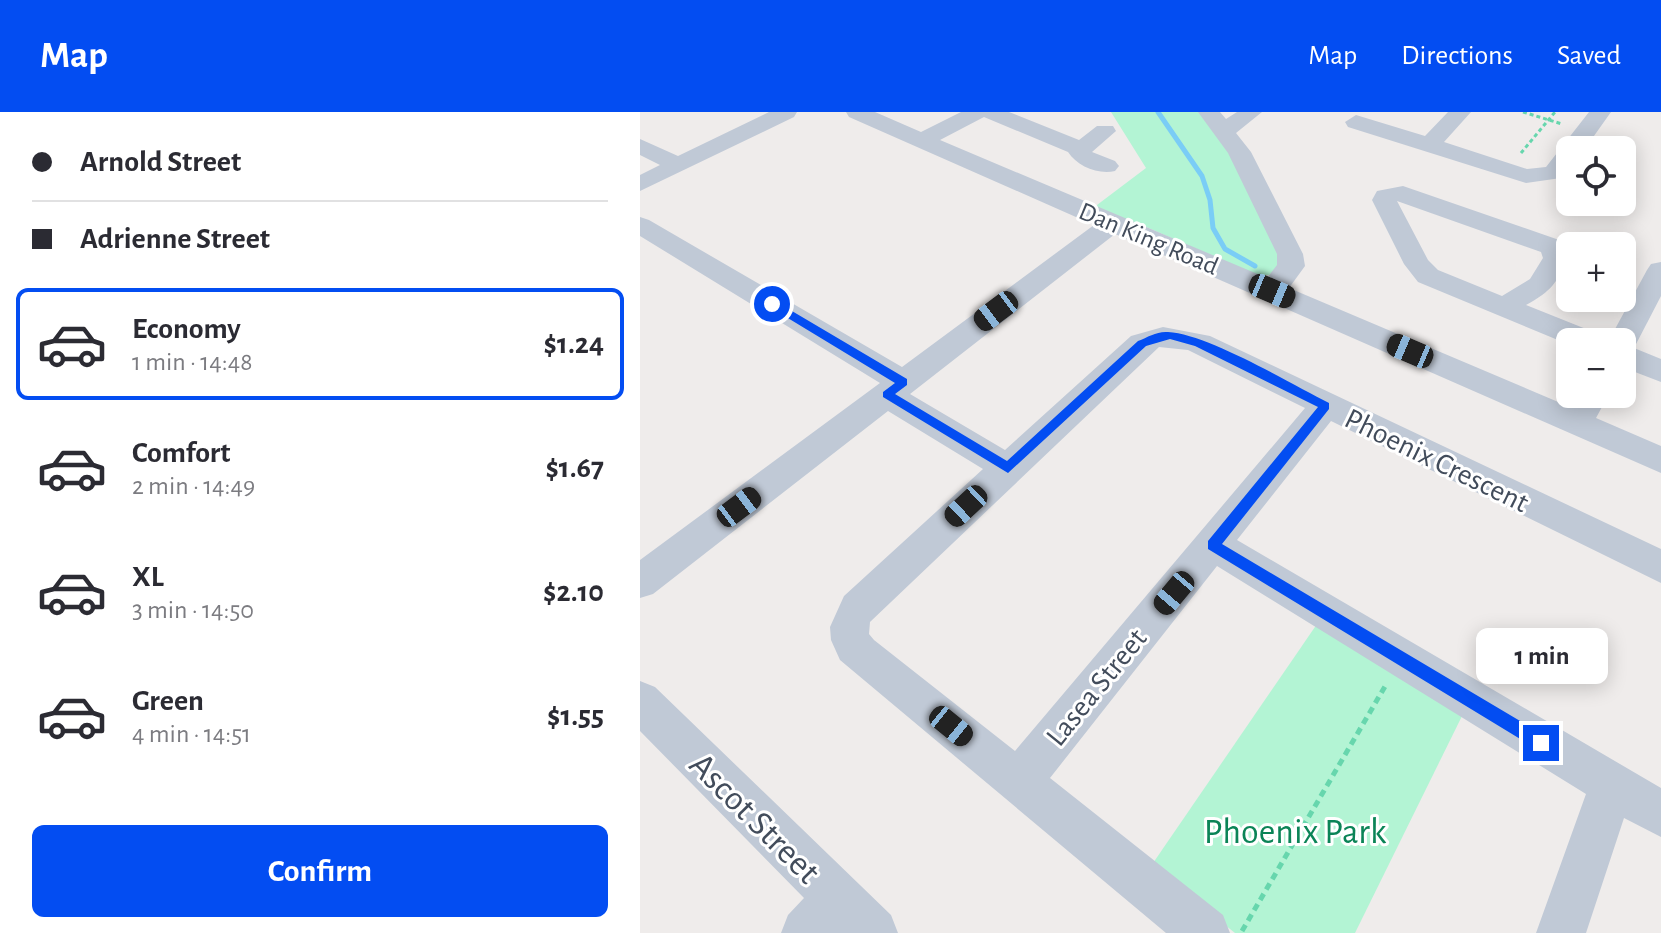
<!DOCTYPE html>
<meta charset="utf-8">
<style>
:root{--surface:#fff;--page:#f7f7f7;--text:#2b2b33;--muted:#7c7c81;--line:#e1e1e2;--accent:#034df2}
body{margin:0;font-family:"Alegreya Sans",sans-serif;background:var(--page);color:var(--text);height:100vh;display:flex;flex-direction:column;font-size:30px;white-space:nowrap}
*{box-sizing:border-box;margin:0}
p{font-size:26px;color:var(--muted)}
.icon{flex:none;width:44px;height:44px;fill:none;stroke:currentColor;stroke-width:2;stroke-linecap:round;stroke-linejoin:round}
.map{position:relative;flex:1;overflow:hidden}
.details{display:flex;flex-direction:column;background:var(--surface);width:640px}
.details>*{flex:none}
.hud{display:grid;align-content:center;height:176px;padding:0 32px;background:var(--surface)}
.buttons{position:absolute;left:916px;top:24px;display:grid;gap:16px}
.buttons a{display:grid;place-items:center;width:80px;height:80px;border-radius:12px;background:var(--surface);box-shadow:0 4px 20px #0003;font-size:40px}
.end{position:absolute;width:36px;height:36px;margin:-18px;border:10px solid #034df2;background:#fff;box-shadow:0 0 0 4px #fff}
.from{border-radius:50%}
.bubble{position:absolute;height:56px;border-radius:12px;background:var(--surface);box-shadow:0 4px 20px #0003;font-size:26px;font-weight:600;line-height:56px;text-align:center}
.car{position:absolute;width:24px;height:48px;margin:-24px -12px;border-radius:10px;box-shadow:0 0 6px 2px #0007;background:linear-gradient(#222 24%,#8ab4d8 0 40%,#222 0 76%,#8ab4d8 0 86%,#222 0)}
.hud b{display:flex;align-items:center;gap:28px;height:76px;font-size:30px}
.hud b+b{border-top:2px solid var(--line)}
.hud i{width:20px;height:20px;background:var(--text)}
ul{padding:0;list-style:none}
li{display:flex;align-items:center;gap:24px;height:112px;margin:0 16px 12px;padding:0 16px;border:4px solid transparent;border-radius:12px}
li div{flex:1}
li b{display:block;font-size:30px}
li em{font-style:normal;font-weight:600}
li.current{border-color:var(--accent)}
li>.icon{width:72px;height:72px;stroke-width:1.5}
.action{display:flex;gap:16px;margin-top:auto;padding:16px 32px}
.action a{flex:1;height:92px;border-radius:12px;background:var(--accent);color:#fff;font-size:32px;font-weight:600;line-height:92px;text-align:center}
header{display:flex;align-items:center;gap:48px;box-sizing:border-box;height:112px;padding:0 40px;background:var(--accent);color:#fff}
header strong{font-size:38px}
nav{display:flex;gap:44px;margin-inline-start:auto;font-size:28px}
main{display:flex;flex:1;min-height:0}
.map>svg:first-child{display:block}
</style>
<header>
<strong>Map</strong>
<nav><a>Map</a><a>Directions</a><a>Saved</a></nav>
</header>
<main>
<section class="details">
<div class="hud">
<b><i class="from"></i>Arnold Street</b>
<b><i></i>Adrienne Street</b>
</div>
<ul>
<li class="current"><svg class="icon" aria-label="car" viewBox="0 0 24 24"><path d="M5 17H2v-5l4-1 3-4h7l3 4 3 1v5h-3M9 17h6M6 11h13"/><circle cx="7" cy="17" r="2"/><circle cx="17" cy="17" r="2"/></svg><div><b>Economy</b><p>1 min · 14:48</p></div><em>$1.24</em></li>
<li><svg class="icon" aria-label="car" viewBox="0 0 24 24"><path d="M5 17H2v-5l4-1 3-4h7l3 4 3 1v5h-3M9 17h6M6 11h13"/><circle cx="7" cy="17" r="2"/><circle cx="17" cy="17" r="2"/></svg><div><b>Comfort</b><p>2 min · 14:49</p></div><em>$1.67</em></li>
<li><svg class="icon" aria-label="car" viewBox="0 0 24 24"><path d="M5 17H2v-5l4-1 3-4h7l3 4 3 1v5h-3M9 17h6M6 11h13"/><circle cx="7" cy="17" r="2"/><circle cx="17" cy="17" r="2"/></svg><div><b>XL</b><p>3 min · 14:50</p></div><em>$2.10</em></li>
<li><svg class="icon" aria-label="car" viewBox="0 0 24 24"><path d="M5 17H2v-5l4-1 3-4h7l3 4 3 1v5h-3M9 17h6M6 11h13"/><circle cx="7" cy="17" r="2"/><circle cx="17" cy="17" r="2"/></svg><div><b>Green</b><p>4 min · 14:51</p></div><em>$1.55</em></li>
</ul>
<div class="action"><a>Confirm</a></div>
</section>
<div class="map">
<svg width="1021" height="821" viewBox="0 0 1021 821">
<rect width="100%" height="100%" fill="#efeceb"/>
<g fill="#b3f4d4">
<path d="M471 0H559L584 31 640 143 639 154 629 163 619 164 497 111 494 113 453 96 506 56Z"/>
<path d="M677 512 824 600 715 821H595L511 754Z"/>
</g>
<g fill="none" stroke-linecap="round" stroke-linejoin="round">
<path stroke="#7acdf6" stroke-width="5" d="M518 0 562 64 570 88 573 116 585 137 615 154"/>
<g stroke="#67d6ad" stroke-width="3" stroke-dasharray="4 3" stroke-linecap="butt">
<path d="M883 0 922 12"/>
<path d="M881 41 915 0"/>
</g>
<path stroke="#67d6ad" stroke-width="5" stroke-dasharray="7 5" stroke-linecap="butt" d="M602 819 747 571"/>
<g fill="#c0c9d6" fill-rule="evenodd">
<path d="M129 0H157L154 5 0 79V63L20 53 0 43V27L38 44Z"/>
<path d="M206 0H235L281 20 321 0H369L439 28 457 14H473L476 19 452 40 475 49 479 54 475 59C458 63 437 54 428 40L344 5 300 28 627 166 637 153V142L588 41 558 0H580L586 7 597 0H622L596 21 611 40 663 142 665 154 649 176 930 295 937 282H969L956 306 1021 334V361L475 122 270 282 365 338 491 224 523 215 570 224 1021 437V471L691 309 597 428 1021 676V725L984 706 946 821H896L946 682 577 454 410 666 583 803 590 821H526L200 548 191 528 190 515 204 484 343 357 248 299 13 482 0 486V448L240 271 0 124V105L9 108 262 255 454 113 209 5ZM519 235 548 238 665 296 375 639 234 528 229 522 230 510Z"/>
<path d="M808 0H831L804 30 887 57 906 55 949 0H971L944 38H930V55L921 66 886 71 708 15 705 10 716 3 785 24Z"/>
<path d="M763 74 922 129 929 146C916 171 912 179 886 193L961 223 965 230H930V233L778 170 764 152 732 88 737 79ZM757 89 901 140 903 146 890 167 862 184 798 158 788 148Z"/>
<path d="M1021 150V184L994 236 1021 247V270L982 255V230H968L1007 158 1011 152Z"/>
<path d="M0 569 15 575 251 803 258 821H141L148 803 164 786 0 619Z"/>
</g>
</g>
<path fill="#034df2" d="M128 189H135L267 267V273L255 282 367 349 498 229C508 225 517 219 528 220 568 222 651 272 689 291V297L582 432 907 625V636H895L568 437V429L678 295 555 234 530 227 506 234 368 361 243 285V280L255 271 128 194Z"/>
<g text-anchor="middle" stroke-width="6" stroke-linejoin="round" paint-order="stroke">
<g font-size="26" fill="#424c5b" stroke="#fff">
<text transform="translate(509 126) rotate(23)" y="9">Dan King Road</text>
</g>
<g font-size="30" fill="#424c5b" stroke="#fff">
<text transform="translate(797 348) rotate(26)" y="10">Phoenix Crescent</text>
<text transform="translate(456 575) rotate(-51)" y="10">Lasea Street</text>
</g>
<g font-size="36" fill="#424c5b" stroke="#fff">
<text transform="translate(116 705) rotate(45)" y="13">Ascot Street</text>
</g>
<g font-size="36" fill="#0b8457" stroke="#fff">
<text x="655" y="731">Phoenix Park</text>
</g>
</g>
</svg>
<div class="buttons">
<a><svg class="icon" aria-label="locate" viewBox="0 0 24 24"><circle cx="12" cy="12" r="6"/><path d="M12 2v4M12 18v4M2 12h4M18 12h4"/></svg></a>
<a>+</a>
<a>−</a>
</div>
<i class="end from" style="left:132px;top:192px"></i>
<i class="end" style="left:901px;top:631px"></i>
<div class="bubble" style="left:836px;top:516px;width:132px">1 min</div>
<i class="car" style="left:632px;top:179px;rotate:113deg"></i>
<i class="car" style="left:356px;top:199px;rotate:233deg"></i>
<i class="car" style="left:770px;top:239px;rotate:293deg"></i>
<i class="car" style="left:326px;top:394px;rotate:227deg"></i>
<i class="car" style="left:99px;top:395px;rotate:53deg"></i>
<i class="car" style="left:534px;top:481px;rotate:220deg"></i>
<i class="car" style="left:311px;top:614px;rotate:129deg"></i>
</div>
</main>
